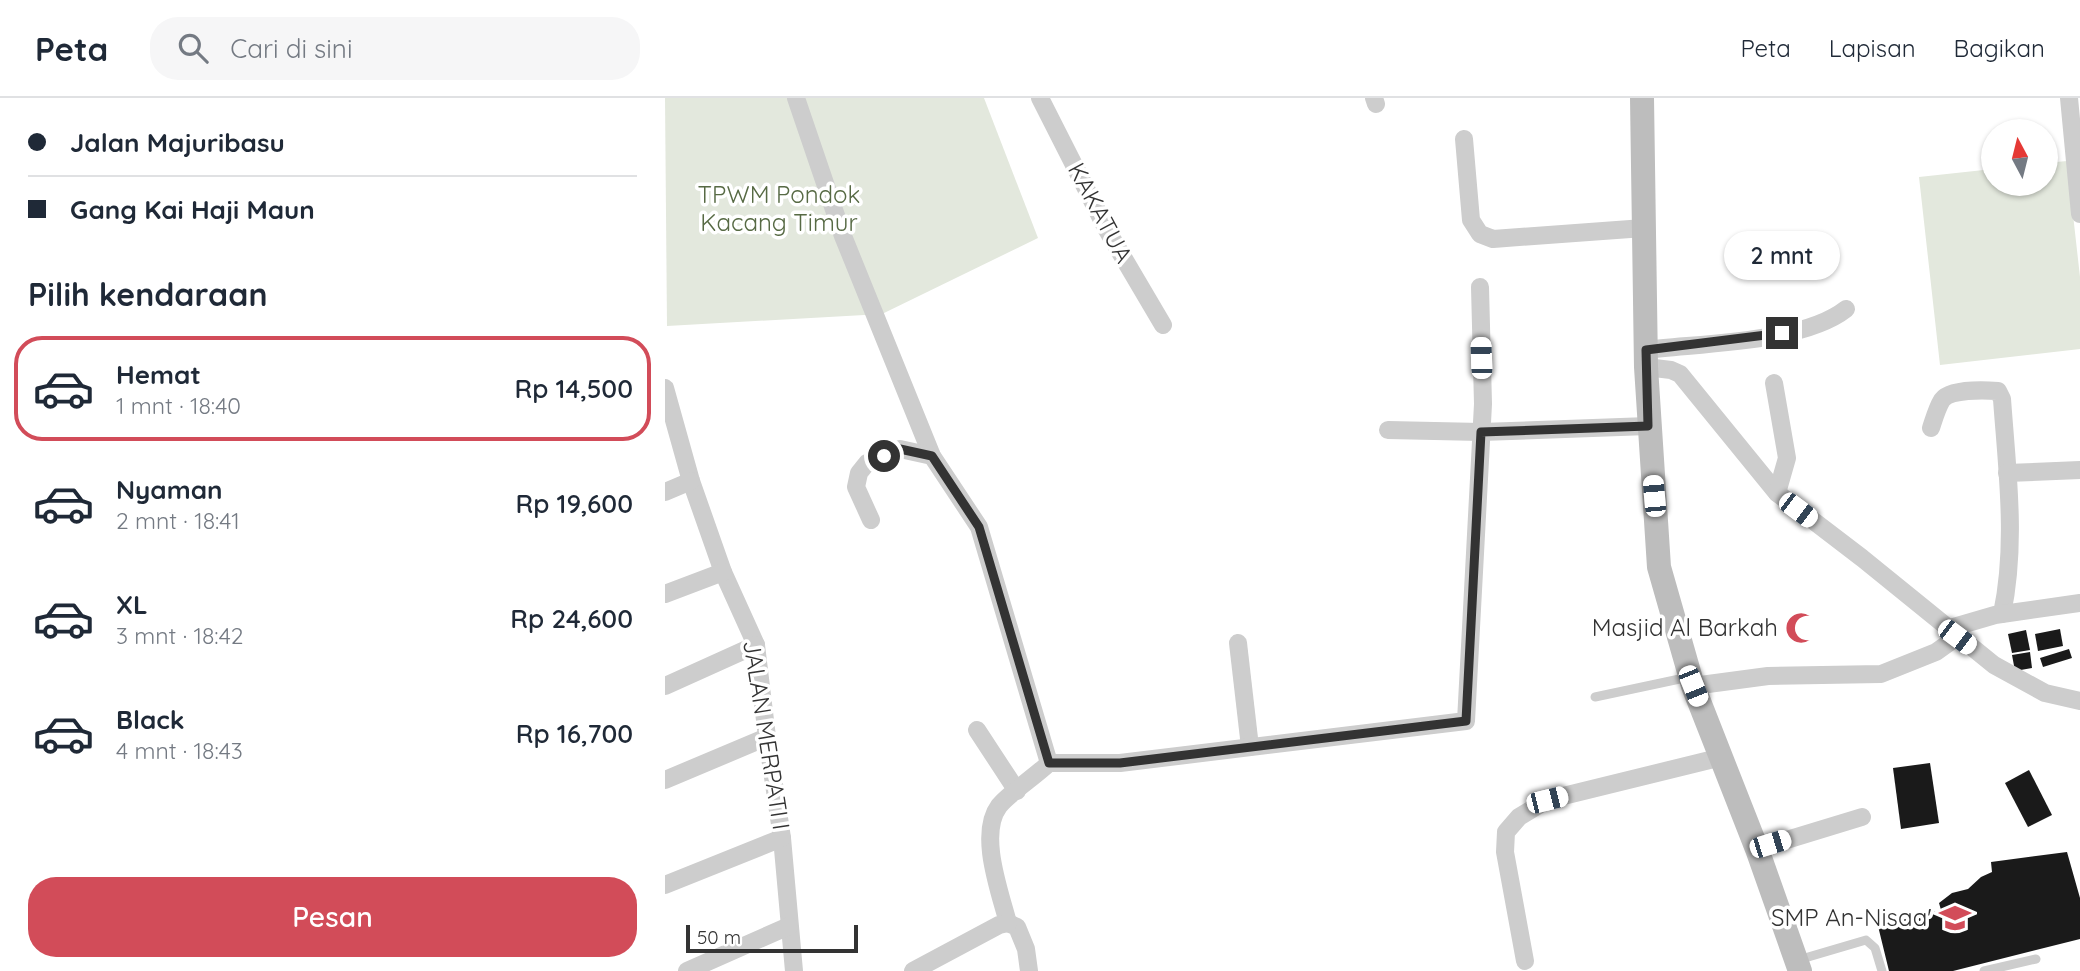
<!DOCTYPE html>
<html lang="id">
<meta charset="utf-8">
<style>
:root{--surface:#fff;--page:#f6f6f7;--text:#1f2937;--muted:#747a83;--line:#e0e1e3;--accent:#d24c59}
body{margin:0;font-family:Quicksand,sans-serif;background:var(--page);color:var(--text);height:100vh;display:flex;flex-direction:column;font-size:26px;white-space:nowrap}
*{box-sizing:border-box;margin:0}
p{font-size:23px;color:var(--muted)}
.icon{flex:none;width:38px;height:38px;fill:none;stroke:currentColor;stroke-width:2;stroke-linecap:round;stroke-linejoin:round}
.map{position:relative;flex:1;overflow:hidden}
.sheet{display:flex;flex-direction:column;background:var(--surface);width:665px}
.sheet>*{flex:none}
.banner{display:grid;align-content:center;height:154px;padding:0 28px;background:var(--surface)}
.needle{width:46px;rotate:353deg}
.buttons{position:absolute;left:1316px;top:21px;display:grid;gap:14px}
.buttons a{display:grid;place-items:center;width:77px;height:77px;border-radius:50%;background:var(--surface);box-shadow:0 2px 5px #0004;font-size:35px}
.scale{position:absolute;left:21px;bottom:18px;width:172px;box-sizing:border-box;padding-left:7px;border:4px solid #333;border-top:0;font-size:19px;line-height:24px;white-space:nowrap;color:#333;-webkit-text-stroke:5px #fff;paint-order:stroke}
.end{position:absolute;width:32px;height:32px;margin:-16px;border:9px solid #333;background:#fff;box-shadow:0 0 0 4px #fff}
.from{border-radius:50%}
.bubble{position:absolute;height:49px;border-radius:24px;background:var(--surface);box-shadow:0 2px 5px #0004;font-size:23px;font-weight:600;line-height:49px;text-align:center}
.car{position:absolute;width:21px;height:42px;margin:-21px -10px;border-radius:9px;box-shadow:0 0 5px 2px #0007;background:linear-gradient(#fff 24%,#345 0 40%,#fff 0 76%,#345 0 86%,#fff 0)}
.banner b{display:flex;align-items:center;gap:24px;height:66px;font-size:26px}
.banner b+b{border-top:2px solid var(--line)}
.banner i{width:18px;height:18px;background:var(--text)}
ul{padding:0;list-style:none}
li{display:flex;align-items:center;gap:21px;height:105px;margin:0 14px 10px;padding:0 14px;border:4px solid transparent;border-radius:28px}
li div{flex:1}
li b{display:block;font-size:26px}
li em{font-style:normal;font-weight:600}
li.active{border-color:var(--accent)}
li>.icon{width:63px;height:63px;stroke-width:1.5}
h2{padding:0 28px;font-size:32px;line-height:84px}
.button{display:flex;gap:14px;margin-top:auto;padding:14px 28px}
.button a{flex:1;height:80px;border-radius:28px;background:var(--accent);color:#fff;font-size:28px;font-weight:600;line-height:80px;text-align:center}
header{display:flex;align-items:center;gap:42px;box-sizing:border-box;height:98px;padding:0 35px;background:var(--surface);border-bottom:2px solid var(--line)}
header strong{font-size:33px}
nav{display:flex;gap:38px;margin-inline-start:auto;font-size:24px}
.search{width:490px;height:63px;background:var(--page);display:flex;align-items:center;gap:18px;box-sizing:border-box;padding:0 24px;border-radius:28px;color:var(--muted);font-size:26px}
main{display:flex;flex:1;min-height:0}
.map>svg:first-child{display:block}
</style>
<header>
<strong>Peta</strong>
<div class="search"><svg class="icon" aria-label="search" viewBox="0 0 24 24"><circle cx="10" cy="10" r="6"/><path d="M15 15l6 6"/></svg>Cari di sini</div>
<nav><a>Peta</a><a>Lapisan</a><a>Bagikan</a></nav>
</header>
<main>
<section class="sheet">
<div class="banner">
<b><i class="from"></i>Jalan Majuribasu</b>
<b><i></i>Gang Kai Haji Maun</b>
</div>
<h2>Pilih kendaraan</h2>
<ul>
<li class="active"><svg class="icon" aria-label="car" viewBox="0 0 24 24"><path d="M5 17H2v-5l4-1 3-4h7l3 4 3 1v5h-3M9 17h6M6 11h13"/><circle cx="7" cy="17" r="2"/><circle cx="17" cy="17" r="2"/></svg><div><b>Hemat</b><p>1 mnt · 18:40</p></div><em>Rp 14,500</em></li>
<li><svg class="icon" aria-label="car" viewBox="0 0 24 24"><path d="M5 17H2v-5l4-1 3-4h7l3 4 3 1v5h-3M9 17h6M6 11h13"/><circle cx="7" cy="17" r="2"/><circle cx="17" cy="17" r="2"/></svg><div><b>Nyaman</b><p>2 mnt · 18:41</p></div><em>Rp 19,600</em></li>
<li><svg class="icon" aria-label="car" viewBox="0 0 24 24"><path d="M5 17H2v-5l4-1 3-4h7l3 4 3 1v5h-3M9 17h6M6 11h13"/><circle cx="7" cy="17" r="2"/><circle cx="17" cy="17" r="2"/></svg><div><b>XL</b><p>3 mnt · 18:42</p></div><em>Rp 24,600</em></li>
<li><svg class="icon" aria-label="car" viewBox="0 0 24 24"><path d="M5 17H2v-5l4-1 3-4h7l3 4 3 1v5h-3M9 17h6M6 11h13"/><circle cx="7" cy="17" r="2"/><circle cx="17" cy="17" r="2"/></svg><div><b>Black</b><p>4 mnt · 18:43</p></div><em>Rp 16,700</em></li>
</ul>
<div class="button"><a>Pesan</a></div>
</section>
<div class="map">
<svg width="1415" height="873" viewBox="0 0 1415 873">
<rect width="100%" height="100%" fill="#fff"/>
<g fill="#e3e8dd">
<path d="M0 0H319L373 140 217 216 2 228Z"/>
<path d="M1402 63 1415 179V251L1275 267 1254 79 1328 71V86H1381V65Z"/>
</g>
<g fill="#1a1a1a">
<path d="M1395 531 1398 548 1373 553 1370 536Z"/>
<path d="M1361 532 1365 552 1347 555 1343 536Z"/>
<path d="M1404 551 1407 560 1378 569 1375 560Z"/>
<path d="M1365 554 1367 570 1350 573 1347 557Z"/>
<path d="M1265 665 1274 725 1236 731 1228 670Z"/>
<path d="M1364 672 1387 717 1363 729 1340 685Z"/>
<path d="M1402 754 1415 800V841L1288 873H1224L1213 828 1276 812 1274 805 1287 795 1303 791 1316 779 1327 774 1326 764Z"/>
</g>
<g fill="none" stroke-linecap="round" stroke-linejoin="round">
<g stroke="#cdcdcd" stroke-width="9">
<path d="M930 599 1024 579"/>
<path d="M1133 862 1201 842 1210 850 1217 873"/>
<path d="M1319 873 1371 861"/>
</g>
<g stroke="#cdcdcd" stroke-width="18">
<path d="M131 0 178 138 267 358 314 429 384 665"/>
<path d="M375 0 442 132 498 227"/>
<path d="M709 0 711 6"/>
<path d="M1404 0 1415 116"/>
<path d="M799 41 806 122 815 136 828 141 979 130"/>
<path d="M980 252C1036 245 1138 245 1181 211"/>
<path d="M981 269 1006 272 1015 276 1112 395 1197 460 1329 567 1380 595 1415 603"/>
<path d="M1109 285 1122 360 1112 395"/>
<path d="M0 290 26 383 58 474 91 547 102 639 117 740 129 873"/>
<path d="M1266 330C1269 321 1272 310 1277 302 1285 291 1319 292 1333 293L1337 301C1342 371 1352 446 1337 516"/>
<path d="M723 332 816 334 983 328"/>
<path d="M1342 375 1415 372"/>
<path d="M0 394 26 383"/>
<path d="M206 422 191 389 194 375 202 365 235 351 267 358"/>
<path d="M0 496 58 474"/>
<path d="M1282 531 1330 517 1415 505"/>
<path d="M573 545 585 649"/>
<path d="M0 588 91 547"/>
<path d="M1028 588 1103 578 1216 576 1271 554 1292 539"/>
<path d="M312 632 352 693"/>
<path d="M384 665H455L801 623 818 306 815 189"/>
<path d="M0 682 102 639"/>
<path d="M1092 751 1197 719"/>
<path d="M0 787 117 740"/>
<path d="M343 825C335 794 313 736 334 708 343 696 371 678 384 665"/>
<path d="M343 825 352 829 361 851 364 873"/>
<path d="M860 863 840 754 841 734 854 719 882 702 1057 659"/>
<path d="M22 873 124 828"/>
<path d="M248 873 334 827 343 825"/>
</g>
<path stroke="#bdbdbd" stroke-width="24" d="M977 0 981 269 994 469 1028 588 1092 751 1135 873"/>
</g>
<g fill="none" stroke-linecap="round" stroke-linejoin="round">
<path stroke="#333" stroke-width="9" d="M219 358 235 351 267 358 314 429 384 665H455L801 623 816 334 983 328 981 252 1117 235"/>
</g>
<defs>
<symbol id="mosque-bare" viewBox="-9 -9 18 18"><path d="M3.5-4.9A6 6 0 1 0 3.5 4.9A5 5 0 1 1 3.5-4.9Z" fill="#d24c59" stroke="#fff" stroke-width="2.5" paint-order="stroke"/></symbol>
<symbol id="school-bare" viewBox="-9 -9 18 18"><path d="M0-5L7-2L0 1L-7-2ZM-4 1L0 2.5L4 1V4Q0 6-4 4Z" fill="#d24c59" stroke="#fff" stroke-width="2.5" paint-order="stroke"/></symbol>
</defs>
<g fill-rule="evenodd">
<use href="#mosque-bare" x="1114" y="508" width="44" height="44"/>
<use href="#school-bare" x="1268" y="798" width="44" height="44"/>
</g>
<g text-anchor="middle" stroke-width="7" stroke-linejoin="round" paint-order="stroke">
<g font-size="24" fill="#576a44" stroke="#fff">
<text x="114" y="105">TPWM Pondok<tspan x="114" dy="28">Kacang Timur</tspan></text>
</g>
<g font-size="24" fill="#333" stroke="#fff">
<text transform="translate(435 115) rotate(62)" y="8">KAKATUA</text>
<text transform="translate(101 637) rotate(81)" y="8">JALAN MERPATI I</text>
</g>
<g font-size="24" fill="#333" stroke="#fff" text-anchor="end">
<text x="1113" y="538">Masjid Al Barkah</text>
<text x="1267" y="828">SMP An-Nisaa'</text>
</g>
</g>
</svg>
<div class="buttons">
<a><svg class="needle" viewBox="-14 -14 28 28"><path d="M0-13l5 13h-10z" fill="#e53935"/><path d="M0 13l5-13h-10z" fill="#747a83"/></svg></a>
</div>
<div class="scale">50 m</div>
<i class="end from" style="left:219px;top:358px"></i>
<i class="end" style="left:1117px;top:235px"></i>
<div class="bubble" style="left:1059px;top:133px;width:116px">2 mnt</div>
<i class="car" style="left:816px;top:260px;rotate:358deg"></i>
<i class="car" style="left:989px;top:398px;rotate:355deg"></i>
<i class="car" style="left:1133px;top:412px;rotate:127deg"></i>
<i class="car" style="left:1292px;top:539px;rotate:127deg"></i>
<i class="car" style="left:1028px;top:588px;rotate:158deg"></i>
<i class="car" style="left:882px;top:702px;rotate:76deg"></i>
<i class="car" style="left:1105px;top:746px;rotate:73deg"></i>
</div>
</main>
